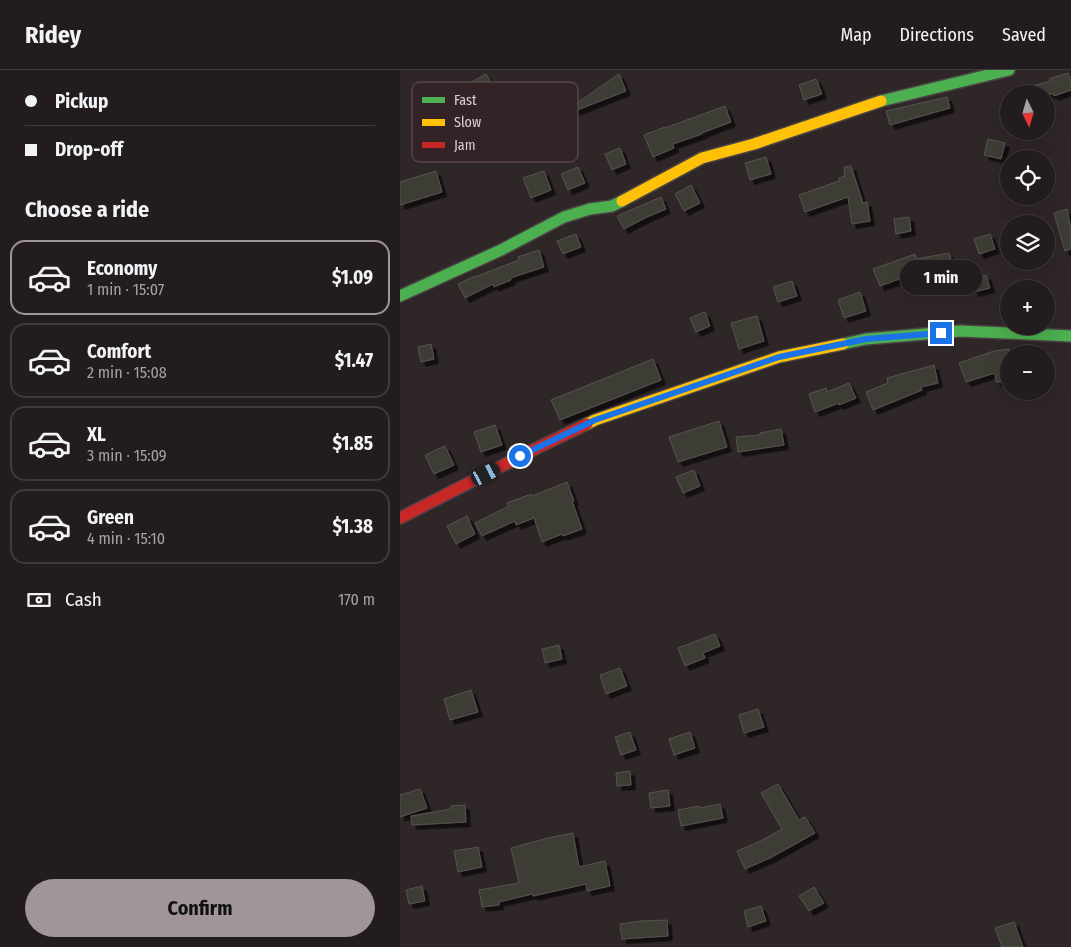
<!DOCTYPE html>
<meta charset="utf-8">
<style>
:root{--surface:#231c1e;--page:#2b2527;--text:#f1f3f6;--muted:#a3a1a4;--line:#403a3c;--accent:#a09598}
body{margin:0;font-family:"Fira Sans Condensed",sans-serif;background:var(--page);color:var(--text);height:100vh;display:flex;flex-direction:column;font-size:19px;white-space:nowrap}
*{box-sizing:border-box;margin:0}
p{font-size:16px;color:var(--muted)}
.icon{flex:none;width:28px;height:28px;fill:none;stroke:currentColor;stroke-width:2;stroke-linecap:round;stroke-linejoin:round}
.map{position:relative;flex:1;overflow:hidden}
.side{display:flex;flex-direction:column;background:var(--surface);width:400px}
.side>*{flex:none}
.banner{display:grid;align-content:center;height:110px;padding:0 25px;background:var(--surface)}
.needle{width:32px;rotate:175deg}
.controls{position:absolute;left:600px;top:15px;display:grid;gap:10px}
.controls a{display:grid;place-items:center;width:55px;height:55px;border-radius:50%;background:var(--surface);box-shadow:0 5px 20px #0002,0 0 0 1px var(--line);font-size:25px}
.end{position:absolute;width:22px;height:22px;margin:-11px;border:6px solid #1a73e8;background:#fff;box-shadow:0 0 0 2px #fff}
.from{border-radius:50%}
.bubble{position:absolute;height:35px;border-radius:18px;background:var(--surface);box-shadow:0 5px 20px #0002,0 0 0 1px var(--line);font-size:16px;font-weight:700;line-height:35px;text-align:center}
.car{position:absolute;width:15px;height:30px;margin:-15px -8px;border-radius:6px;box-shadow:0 0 4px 1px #0007;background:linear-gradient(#222 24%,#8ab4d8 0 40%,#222 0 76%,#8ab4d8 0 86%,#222 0)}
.banner b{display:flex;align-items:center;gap:18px;height:48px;font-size:19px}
.banner b+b{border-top:1px solid var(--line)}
.banner i{width:12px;height:12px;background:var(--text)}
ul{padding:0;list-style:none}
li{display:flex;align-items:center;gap:15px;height:75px;margin:0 10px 8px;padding:0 15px;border:2px solid var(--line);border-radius:15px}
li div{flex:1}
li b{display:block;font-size:19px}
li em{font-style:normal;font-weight:700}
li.active{border-color:var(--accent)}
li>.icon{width:45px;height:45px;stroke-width:1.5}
h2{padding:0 25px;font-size:22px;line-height:60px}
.pay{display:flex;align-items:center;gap:12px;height:55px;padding:0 25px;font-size:19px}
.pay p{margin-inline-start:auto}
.button{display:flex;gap:10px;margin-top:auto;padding:10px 25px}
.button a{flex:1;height:58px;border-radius:30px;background:var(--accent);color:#111;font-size:20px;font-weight:700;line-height:58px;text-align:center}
header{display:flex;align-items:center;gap:30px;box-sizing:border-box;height:70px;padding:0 25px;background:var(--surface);border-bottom:1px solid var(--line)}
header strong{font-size:24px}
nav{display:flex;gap:28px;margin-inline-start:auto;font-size:18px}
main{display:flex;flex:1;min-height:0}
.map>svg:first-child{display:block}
</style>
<header>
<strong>Ridey</strong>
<nav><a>Map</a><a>Directions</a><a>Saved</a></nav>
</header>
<main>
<section class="side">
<div class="banner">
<b><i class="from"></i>Pickup</b>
<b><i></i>Drop-off</b>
</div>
<h2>Choose a ride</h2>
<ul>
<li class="active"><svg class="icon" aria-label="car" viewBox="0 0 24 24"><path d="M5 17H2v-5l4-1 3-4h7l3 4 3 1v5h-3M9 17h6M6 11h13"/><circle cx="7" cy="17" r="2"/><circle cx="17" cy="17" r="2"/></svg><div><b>Economy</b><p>1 min · 15:07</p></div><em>$1.09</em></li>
<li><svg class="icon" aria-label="car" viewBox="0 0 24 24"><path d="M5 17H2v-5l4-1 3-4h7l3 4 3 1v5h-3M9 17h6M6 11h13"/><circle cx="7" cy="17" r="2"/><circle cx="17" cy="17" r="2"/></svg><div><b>Comfort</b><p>2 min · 15:08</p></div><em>$1.47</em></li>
<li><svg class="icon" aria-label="car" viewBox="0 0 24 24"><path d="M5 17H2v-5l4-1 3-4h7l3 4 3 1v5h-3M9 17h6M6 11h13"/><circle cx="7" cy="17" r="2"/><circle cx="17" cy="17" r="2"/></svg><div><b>XL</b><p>3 min · 15:09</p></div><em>$1.85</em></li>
<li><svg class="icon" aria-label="car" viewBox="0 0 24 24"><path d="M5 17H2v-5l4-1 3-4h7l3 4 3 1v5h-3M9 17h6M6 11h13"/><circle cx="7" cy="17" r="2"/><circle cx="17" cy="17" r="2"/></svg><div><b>Green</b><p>4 min · 15:10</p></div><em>$1.38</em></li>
</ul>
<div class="pay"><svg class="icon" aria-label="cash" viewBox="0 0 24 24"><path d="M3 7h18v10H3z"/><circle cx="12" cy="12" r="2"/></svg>Cash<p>170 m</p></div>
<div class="button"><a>Confirm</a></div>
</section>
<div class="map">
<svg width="671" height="877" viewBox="0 0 671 877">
<defs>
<filter id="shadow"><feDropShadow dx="4.5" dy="4.5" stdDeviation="0" flood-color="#0009"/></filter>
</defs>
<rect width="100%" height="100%" fill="#2f2628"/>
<g fill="#3e3e36" stroke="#565351" filter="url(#shadow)">
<path d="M668 3 671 12V20L654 26V24H619V20L650 11 649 9Z"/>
<path d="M86 4 94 18 76 28 68 14Z"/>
<path d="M219 4 226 21 172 42 170 38Z"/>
<path d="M416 9 422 24 404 30 399 15Z"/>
<path d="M547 27 550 38 490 55 486 41Z"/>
<path d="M325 36 331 52 302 63V64L273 74 274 78 253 87 244 65 265 57V58Z"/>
<path d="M588 69 605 73 601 89 584 85Z"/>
<path d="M220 78 226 94 212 100 205 84Z"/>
<path d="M366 87 371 104 350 110 345 93Z"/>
<path d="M451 96 463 133 467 132 470 151 452 154 448 127 405 142 399 125 439 111V108L445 106 444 97Z"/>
<path d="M178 97 185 113 168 120 161 104Z"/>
<path d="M36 101 42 122 0 135V112Z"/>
<path d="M144 101 151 120 131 128 123 108Z"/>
<path d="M291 115 300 133 284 141 275 124Z"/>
<path d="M261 127 266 139 247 147 224 159 217 146Z"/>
<path d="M667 139 671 159V179L665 181 654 143Z"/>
<path d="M509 147 511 161 496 164 494 149Z"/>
<path d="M176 164 181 177 163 184 157 171Z"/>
<path d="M590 164 595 179 579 184 574 169Z"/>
<path d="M139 180 144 197 110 208 111 210 94 217 93 214 65 228 58 214 75 206V207L119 190 118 187Z"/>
<path d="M549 183 553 196 530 204 512 207 511 205 480 216 473 199 515 184 516 189Z"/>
<path d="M586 205 590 218 574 222 570 209Z"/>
<path d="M392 211 397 226 378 232 373 217Z"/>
<path d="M460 222 466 241 444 248 438 230Z"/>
<path d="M305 242 310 256 296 262 290 248Z"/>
<path d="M357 246 364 271 339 279 331 253Z"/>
<path d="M31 274 34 289 21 292 18 277Z"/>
<path d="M609 279V311L596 312 595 303 566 312 559 293 594 281Z"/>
<path d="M253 289 261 310 160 350 151 330Z"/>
<path d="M534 295 538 313 521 317 522 320 473 340 466 322 488 313 487 308Z"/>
<path d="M449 313 456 328 439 335V333L415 342 409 324 426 318 427 322Z"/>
<path d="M319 351 327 377 278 392 269 367Z"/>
<path d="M95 355 102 375 81 382 74 362Z"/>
<path d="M381 359 384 375 338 382 336 367 360 365V363Z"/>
<path d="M45 376 54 395 34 404 25 385Z"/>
<path d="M294 400 300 416 283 423 276 407Z"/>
<path d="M167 412 174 431H172L182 459 163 466 162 464 142 472 134 448 116 455 115 451 82 466 75 453 109 436 107 433 131 424 132 426Z"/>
<path d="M67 446 75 464 56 474 47 456Z"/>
<path d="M315 564 320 576 303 583 305 588 285 596 278 578Z"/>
<path d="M159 575 162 589 145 593 142 579Z"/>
<path d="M220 598 227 616 206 624 200 605Z"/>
<path d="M71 620 78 642 50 650 44 629Z"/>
<path d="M358 639 364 657 344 663 339 645Z"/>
<path d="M230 662 236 680 221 685 215 667Z"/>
<path d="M290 662 295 678 274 685 269 669Z"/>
<path d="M230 701 231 715 217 716 216 703Z"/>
<path d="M378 714 399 750 405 747 415 763 372 787 345 799 337 781 361 771 382 759 361 723Z"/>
<path d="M20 719 27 738 0 747V725Z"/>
<path d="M268 720 270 736 251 738 249 723Z"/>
<path d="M320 734 323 748 281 756 278 740 299 736V738Z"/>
<path d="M65 735 66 752 12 755 11 746 51 739V736Z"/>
<path d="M173 763 179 797 205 791 210 816 187 821 186 814 133 826 132 824 99 832V835L82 837 79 820 119 813 111 778 152 767Z"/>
<path d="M78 777 82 797 58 802 54 781Z"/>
<path d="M22 816 25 831 9 834 6 820Z"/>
<path d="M414 817 424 833 409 841 399 826Z"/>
<path d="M361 836 366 851 348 857 344 841Z"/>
<path d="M267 850 268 866 222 869 220 854 242 851Z"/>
<path d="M614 852 623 877H602L595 858Z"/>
</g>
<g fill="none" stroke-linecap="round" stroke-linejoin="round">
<defs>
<g id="fast">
<path d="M481 31 609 0"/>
<path d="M0 226 101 180 164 147 190 139 212 136 222 131"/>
<path d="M443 274 466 269 560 261 671 266"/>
</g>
<g id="slow">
<path d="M222 131 302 88 354 74 481 31"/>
<path d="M187 354 195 350 379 287 443 274"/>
</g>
<path id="jam" d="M0 448 137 378 187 354"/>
</defs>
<use href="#fast" stroke="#4a4244" stroke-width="14"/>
<use href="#slow" stroke="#4a4244" stroke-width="14"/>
<use href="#jam" stroke="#4a4244" stroke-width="14"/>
<use href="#fast" stroke="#4caf50" stroke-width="11"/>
<use href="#slow" stroke="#ffc107" stroke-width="11"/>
<use href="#jam" stroke="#c62828" stroke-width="11"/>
</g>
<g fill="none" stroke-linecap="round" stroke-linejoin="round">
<path stroke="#1a73e8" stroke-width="6" d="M120 386 195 350 379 287 466 269 541 263"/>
</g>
<rect x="12" y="12" width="166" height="80" rx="8" fill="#332226" stroke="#66575a" stroke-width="1"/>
<rect x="22" y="27" width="23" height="6" fill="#4caf50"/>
<rect x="22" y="49" width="23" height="7" fill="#ffc107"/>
<rect x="22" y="72" width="23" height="6" fill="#c62828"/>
<g font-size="14" fill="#ddd1d4">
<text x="54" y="35">Fast</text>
<text x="54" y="57">Slow</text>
<text x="54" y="80">Jam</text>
</g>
</svg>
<div class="controls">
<a><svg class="needle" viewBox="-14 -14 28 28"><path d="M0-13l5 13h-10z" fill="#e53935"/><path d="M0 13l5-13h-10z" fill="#a3a1a4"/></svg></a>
<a><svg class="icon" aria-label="locate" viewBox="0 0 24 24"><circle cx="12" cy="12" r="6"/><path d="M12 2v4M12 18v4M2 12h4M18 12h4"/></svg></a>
<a><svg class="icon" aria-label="layers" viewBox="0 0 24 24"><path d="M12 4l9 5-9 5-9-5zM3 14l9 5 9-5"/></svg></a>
<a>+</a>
<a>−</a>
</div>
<i class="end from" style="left:120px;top:386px"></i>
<i class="end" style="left:541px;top:263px"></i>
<div class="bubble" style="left:500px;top:190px;width:82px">1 min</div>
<i class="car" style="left:86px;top:404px;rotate:63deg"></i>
</div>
</main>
